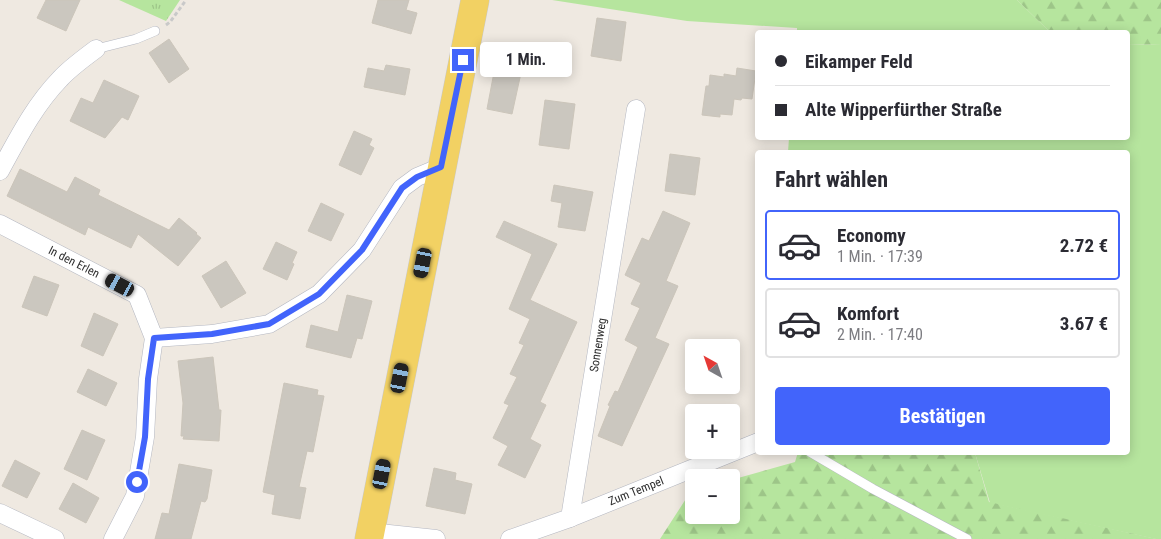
<!DOCTYPE html>
<html lang="de">
<meta charset="utf-8">
<style>
:root{--surface:#fff;--page:#f7f7f7;--text:#2b2b33;--muted:#7c7c81;--line:#e1e1e2;--accent:#4264fb}
body{margin:0;font-family:"Roboto Condensed",sans-serif;background:var(--page);color:var(--text);height:100vh;display:flex;flex-direction:column;font-size:19px;white-space:nowrap}
*{box-sizing:border-box;margin:0}
p{font-size:16px;color:var(--muted)}
.icon{flex:none;width:28px;height:28px;fill:none;stroke:currentColor;stroke-width:2;stroke-linecap:round;stroke-linejoin:round}
.map{position:relative;flex:1;overflow:hidden}
.details{position:absolute;left:755px;top:150px;width:375px;height:305px;display:flex;flex-direction:column;background:var(--surface);border-radius:5px;box-shadow:0 2px 12px #0003}
.details>*{flex:none}
.hud{position:absolute;left:755px;top:30px;width:375px;height:110px;border-radius:5px;box-shadow:0 2px 12px #0003;display:grid;align-content:center;height:110px;padding:0 20px;background:var(--surface)}
.needle{width:32px;rotate:320deg}
.tools{position:absolute;left:685px;top:339px;display:grid;gap:10px}
.tools a{display:grid;place-items:center;width:55px;height:55px;border-radius:5px;background:var(--surface);box-shadow:0 2px 12px #0003;font-size:25px}
.end{position:absolute;width:22px;height:22px;margin:-11px;border:6px solid #4264fb;background:#fff;box-shadow:0 0 0 2px #fff}
.from{border-radius:50%}
.bubble{position:absolute;height:35px;border-radius:5px;background:var(--surface);box-shadow:0 2px 12px #0003;font-size:16px;font-weight:700;line-height:35px;text-align:center}
.car{position:absolute;width:15px;height:30px;margin:-15px -8px;border-radius:6px;box-shadow:0 0 4px 1px #0007;background:linear-gradient(#222 24%,#8ab4d8 0 40%,#222 0 76%,#8ab4d8 0 86%,#222 0)}
.hud b{display:flex;align-items:center;gap:18px;height:48px;font-size:19px}
.hud b+b{border-top:1px solid var(--line)}
.hud i{width:12px;height:12px;background:var(--text)}
ul{padding:0;list-style:none}
li{display:flex;align-items:center;gap:15px;height:70px;margin:0 10px 8px;padding:0 10px;border:2px solid var(--line);border-radius:5px}
li div{flex:1}
li b{display:block;font-size:19px}
li em{font-style:normal;font-weight:700}
li.on{border-color:var(--accent)}
li>.icon{width:45px;height:45px;stroke-width:1.5}
h2{padding:0 20px;font-size:22px;line-height:60px}
.action{display:flex;gap:10px;margin-top:auto;padding:10px 20px}
.action a{flex:1;height:58px;border-radius:5px;background:var(--accent);color:#fff;font-size:20px;font-weight:700;line-height:58px;text-align:center}
.map>svg:first-child{display:block}
</style>
<div class="map">
<svg width="1161" height="539" viewBox="0 0 1161 539">
<defs>
<pattern id="forest-firs" width="22" height="20" patternUnits="userSpaceOnUse" patternTransform="scale(1.25)"><rect width="22" height="20" fill="#b6e59e"/><path d="M5 1l3.5 6h-7zM16 11l3.5 6h-7z" fill="#9dc588"/></pattern>
<pattern id="park-tufts" width="24" height="20" patternUnits="userSpaceOnUse" patternTransform="scale(1.25)"><rect width="24" height="20" fill="#b6e59e"/><path d="M3 7l-1-3M5 7V3M7 7l1-3M15 17l-1-3M17 17v-4M19 17l1-3" fill="none" stroke="#9dc588"/></pattern>
</defs>
<rect width="100%" height="100%" fill="#efe9e1"/>
<g fill="#b6e59e">
<path d="M552 0H1017L1050 32H797V28L687 21Z"/>
<path d="M1161 44V539H1156L990 503 975 453 1128 452V152H788L789 138H1128V45Z"/>
</g>
<g fill="url(#forest-firs)">
<path d="M1017 0H1161V44L1128 45V32H1050Z"/>
<path d="M798 452 975 453 989 502 1157 539H660L691 491 694 490V515H731V480L795 462Z"/>
</g>
<path fill="url(#park-tufts)" d="M119 0H180L166 21Z"/>
<g fill="#cbc7bf" stroke="#cbc5ba">
<path d="M46 0H80L66 31 37 18Z"/>
<path d="M378 0H409L406 10 417 13 411 34 372 23Z"/>
<path d="M597 18 626 22 621 61 591 56Z"/>
<path d="M169 39 189 69 169 83 149 53Z"/>
<path d="M386 65 410 69 405 95 364 87 368 68 384 71Z"/>
<path d="M495 67 521 73 512 114 487 109Z"/>
<path d="M737 68 756 71 752 99 742 98 741 100 734 99 732 115 720 114V117L702 115 706 86H709L710 75 724 77V74L736 76Z"/>
<path d="M104 80 139 96 128 120 122 117 105 138 70 121 81 98 93 103Z"/>
<path d="M545 100 575 104 569 149 539 145Z"/>
<path d="M354 131 372 139 369 145 374 148 361 175 339 165Z"/>
<path d="M670 154 700 158 695 195 665 191Z"/>
<path d="M20 169 67 192 75 177 100 190 98 195 169 230 179 218 197 233 196 234 201 238 178 266 138 234 131 248 88 227 85 235 7 196Z"/>
<path d="M554 185 593 192 585 231 558 227 562 203 551 201Z"/>
<path d="M321 203 344 214 331 241 308 231Z"/>
<path d="M663 211 690 223 666 281 678 286 655 338 669 344 622 446 598 436 610 406 608 405 615 391 618 392 638 347 625 340 640 308 631 304 641 283 625 275 642 238 649 241Z"/>
<path d="M504 221 557 244 530 300 577 322 540 402 546 405 530 439 541 445 525 478 498 465 508 446 493 438 509 405 504 403 517 377 510 374 524 345 519 343 530 319 509 309 532 254 496 237Z"/>
<path d="M276 242 297 252 292 263 294 264 287 280 263 269Z"/>
<path d="M226 261 246 293 221 308 202 276Z"/>
<path d="M34 276 59 285 47 316 22 307Z"/>
<path d="M347 295 372 301 362 339 357 338 351 358 306 347 311 325 338 332Z"/>
<path d="M94 313 118 324 103 356 81 346Z"/>
<path d="M213 357 219 410H221L219 441 183 439 184 436H181L183 403 178 361Z"/>
<path d="M88 369 117 383 106 406 77 392Z"/>
<path d="M284 383 318 390 317 395 324 396 313 452 307 451 299 487 306 488 300 519 272 514 275 495 263 492Z"/>
<path d="M82 430 105 440 87 480 64 469Z"/>
<path d="M15 460 40 473 27 498 2 486Z"/>
<path d="M179 464 212 470 207 499 205 502 201 501 191 539H155L162 513 169 514Z"/>
<path d="M434 468 456 473 455 480 472 484 465 514 426 506Z"/>
<path d="M73 483 99 498 86 523 59 509Z"/>
</g>
<g fill="none" stroke-linecap="round" stroke-linejoin="round">
<defs>
<g id="lane">
<path d="M96 49 136 39 155 31"/>
<path d="M810 452 873 489 967 539"/>
</g>
<g id="street">
<path d="M0 171C18 138 34 106 60 79 70 68 84 58 96 49"/>
<path d="M0 224 137 295 154 338 212 334 269 324 319 294 362 250 402 188 417 177 441 167"/>
<path d="M0 513 55 539"/>
<path d="M570 518 758 442"/>
<path d="M370 532 436 539"/>
<path d="M113 539 135 496 145 437 148 379 154 338"/>
<path d="M510 539 570 518 636 109"/>
</g>
<path id="primary" d="M369 539 475 0"/>
</defs>
<use href="#lane" stroke="#b4b7c1" stroke-width="10"/>
<use href="#street" stroke="#b4b7c1" stroke-width="19"/>
<use href="#primary" stroke="#c9c9c9" stroke-width="29"/>
<path stroke="#c9c9c9" stroke-width="3" stroke-dasharray="4 2.5" stroke-linecap="butt" d="M166 25 170 22 186 0"/>
<use href="#lane" stroke="#fff" stroke-width="9"/>
<use href="#street" stroke="#fff" stroke-width="18"/>
<use href="#primary" stroke="#f2d163" stroke-width="28"/>
</g>
<g fill="none" stroke-linecap="round" stroke-linejoin="round">
<path stroke="#4264fb" stroke-width="6" d="M137 482 145 437 148 379 154 338 212 334 269 324 319 294 362 250 402 188 417 177 441 167 463 60"/>
</g>
<g text-anchor="middle" stroke-width="4" stroke-linejoin="round" paint-order="stroke">
<g font-size="12" fill="#2e2e2e" stroke="#fff">
<text transform="translate(74 262) rotate(27)" y="4">In den Erlen</text>
<text transform="translate(598 345) rotate(-81)" y="4">Sonnenweg</text>
<text transform="translate(636 491) rotate(-22)" y="4">Zum Tempel</text>
</g>
</g>
</svg>
<div class="tools">
<a><svg class="needle" viewBox="-14 -14 28 28"><path d="M0-13l5 13h-10z" fill="#e53935"/><path d="M0 13l5-13h-10z" fill="#7c7c81"/></svg></a>
<a>+</a>
<a>−</a>
</div>
<i class="end from" style="left:137px;top:482px"></i>
<i class="end" style="left:463px;top:60px"></i>
<div class="bubble" style="left:480px;top:42px;width:92px">1 Min.</div>
<i class="car" style="left:423px;top:263px;rotate:191deg"></i>
<i class="car" style="left:120px;top:285px;rotate:298deg"></i>
<i class="car" style="left:400px;top:378px;rotate:11deg"></i>
<i class="car" style="left:382px;top:474px;rotate:11deg"></i>
<div class="hud">
<b><i class="from"></i>Eikamper Feld</b>
<b><i></i>Alte Wipperfürther Straße</b>
</div>
<section class="details">
<h2>Fahrt wählen</h2>
<ul>
<li class="on"><svg class="icon" aria-label="car" viewBox="0 0 24 24"><path d="M5 17H2v-5l4-1 3-4h7l3 4 3 1v5h-3M9 17h6M6 11h13"/><circle cx="7" cy="17" r="2"/><circle cx="17" cy="17" r="2"/></svg><div><b>Economy</b><p>1 Min. · 17:39</p></div><em>2.72 €</em></li>
<li><svg class="icon" aria-label="car" viewBox="0 0 24 24"><path d="M5 17H2v-5l4-1 3-4h7l3 4 3 1v5h-3M9 17h6M6 11h13"/><circle cx="7" cy="17" r="2"/><circle cx="17" cy="17" r="2"/></svg><div><b>Komfort</b><p>2 Min. · 17:40</p></div><em>3.67 €</em></li>
</ul>
<div class="action"><a>Bestätigen</a></div>
</section>
</div>
